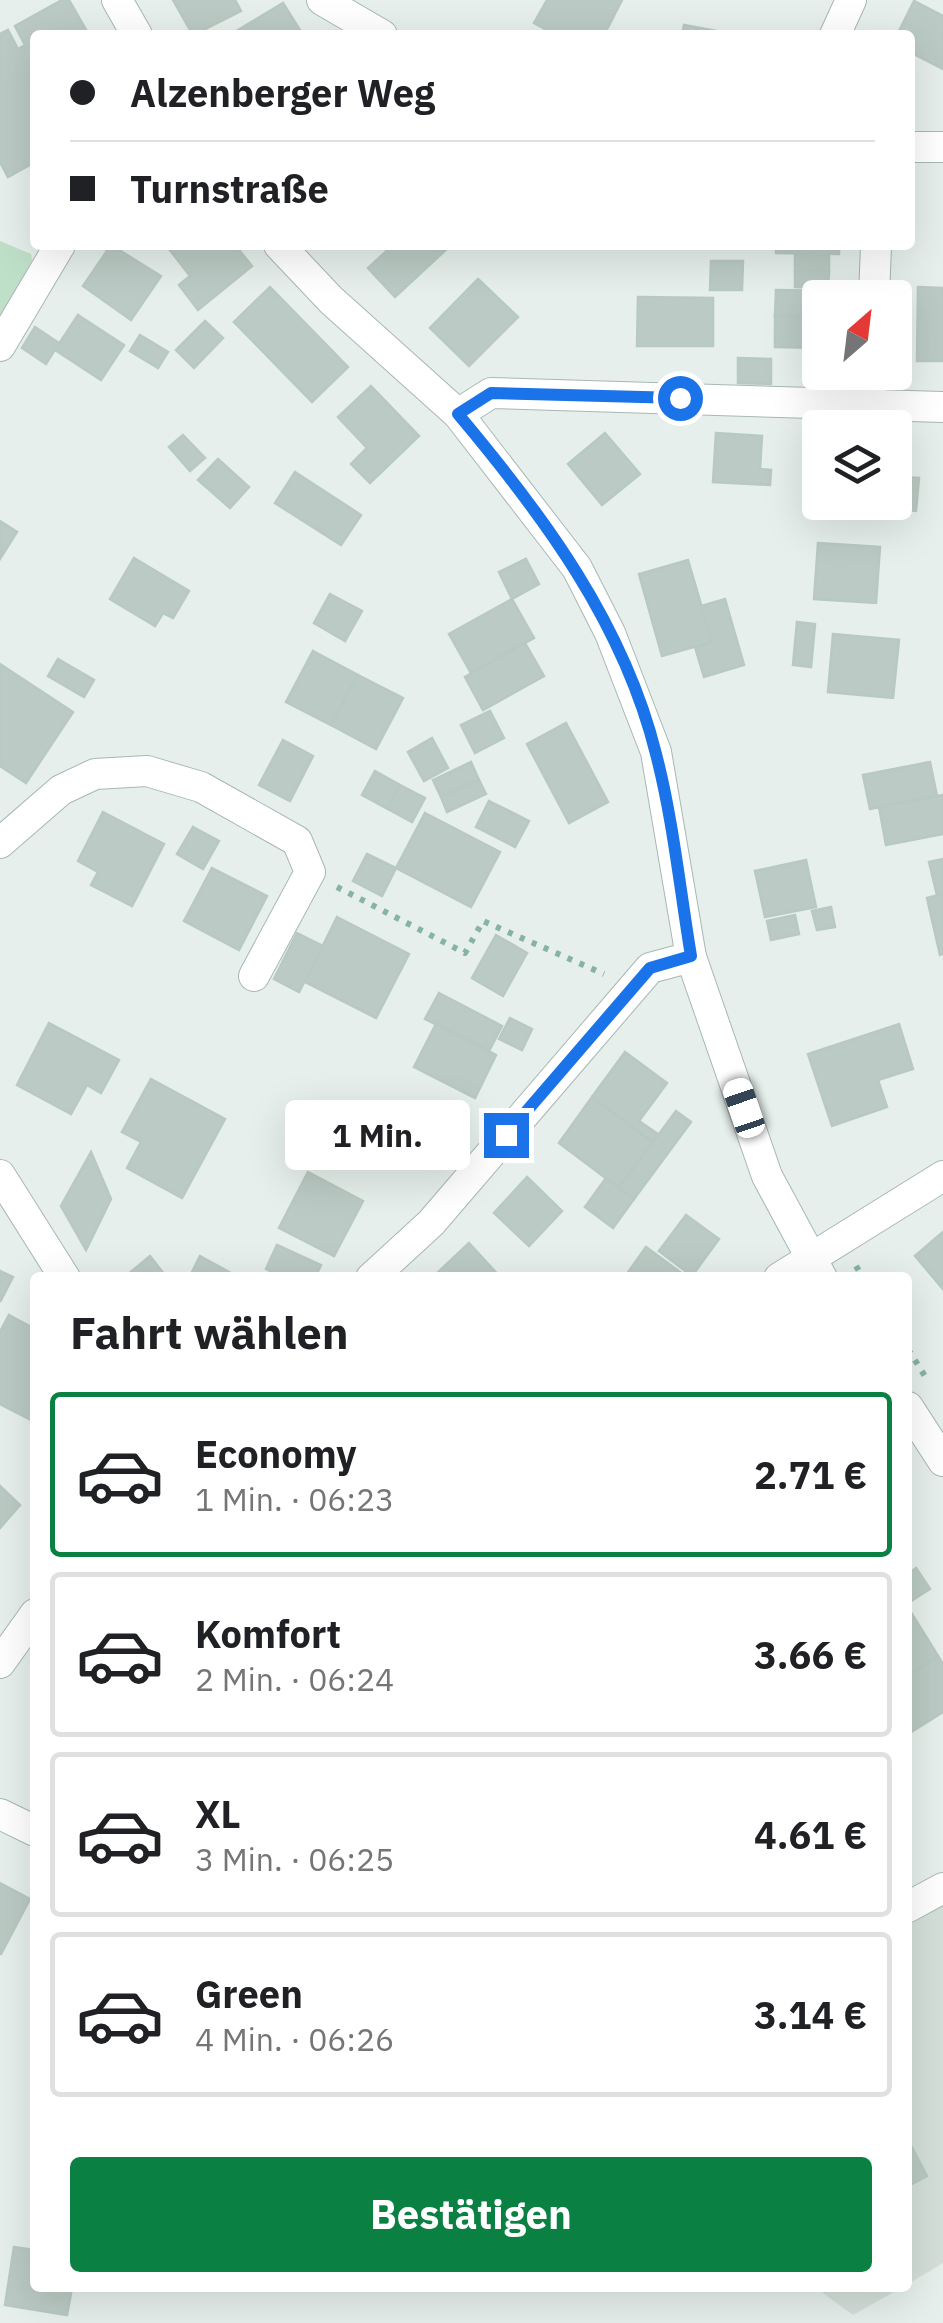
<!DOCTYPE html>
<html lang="de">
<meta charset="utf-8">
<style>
:root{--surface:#fff;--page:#f2f2f2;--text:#202124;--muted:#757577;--line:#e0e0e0;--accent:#0b8043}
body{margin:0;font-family:"IBM Plex Sans",sans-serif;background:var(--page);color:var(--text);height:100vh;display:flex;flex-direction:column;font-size:38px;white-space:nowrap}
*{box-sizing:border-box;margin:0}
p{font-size:32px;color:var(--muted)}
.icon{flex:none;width:55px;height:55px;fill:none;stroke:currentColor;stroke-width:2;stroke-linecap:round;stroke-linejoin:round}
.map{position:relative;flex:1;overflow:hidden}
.panel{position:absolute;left:30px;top:1272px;width:882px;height:1020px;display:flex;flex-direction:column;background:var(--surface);border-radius:10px;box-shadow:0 10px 40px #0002}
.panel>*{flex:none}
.guide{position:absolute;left:30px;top:30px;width:885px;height:220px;border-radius:10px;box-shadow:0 10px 40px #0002;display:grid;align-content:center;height:220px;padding:0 40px;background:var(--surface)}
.needle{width:65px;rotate:28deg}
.buttons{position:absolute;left:802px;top:280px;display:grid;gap:20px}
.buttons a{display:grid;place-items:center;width:110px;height:110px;border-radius:10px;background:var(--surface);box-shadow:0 10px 40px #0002;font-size:50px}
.end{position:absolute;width:45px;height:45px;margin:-22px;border:12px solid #1a73e8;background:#fff;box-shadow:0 0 0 5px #fff}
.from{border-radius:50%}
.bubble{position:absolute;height:70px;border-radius:10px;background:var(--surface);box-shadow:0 10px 40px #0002;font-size:32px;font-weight:800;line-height:70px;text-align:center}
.car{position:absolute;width:30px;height:60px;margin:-30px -15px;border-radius:12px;box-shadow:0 0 8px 2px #0007;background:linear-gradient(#fff 24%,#345 0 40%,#fff 0 76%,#345 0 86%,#fff 0)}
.guide b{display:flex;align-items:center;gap:35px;height:95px;font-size:38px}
.guide b+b{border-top:2px solid var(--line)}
.guide i{width:25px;height:25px;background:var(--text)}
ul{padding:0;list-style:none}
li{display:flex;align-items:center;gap:30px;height:165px;margin:0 20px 15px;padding:0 20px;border:5px solid var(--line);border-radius:10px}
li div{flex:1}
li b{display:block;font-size:38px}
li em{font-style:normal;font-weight:800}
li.current{border-color:var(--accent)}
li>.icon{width:90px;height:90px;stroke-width:1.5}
h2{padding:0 40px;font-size:45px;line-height:120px}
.action{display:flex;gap:20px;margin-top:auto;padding:20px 40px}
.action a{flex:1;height:115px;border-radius:10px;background:var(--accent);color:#fff;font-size:40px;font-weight:800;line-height:115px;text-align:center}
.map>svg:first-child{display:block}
</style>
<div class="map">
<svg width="943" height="2323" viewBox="0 0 943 2323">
<rect width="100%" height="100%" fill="#e6efeb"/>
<g fill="#d4dfda">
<path d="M943 1903V2263L908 2284V1923Z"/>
<path d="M816 2288H901L853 2315Z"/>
</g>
<path fill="#bfe0c8" d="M0 241 31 254 32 260 0 320Z"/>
<g fill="#bbcac4" stroke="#b8c9c2" stroke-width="2.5">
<path d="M62 0H69L89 35H35V162L8 177 0 162V34L8 30 18 49 25 45 15 26Z"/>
<path d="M173 0H235L241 11 193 35Z"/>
<path d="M547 0H622L604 35H556L534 23Z"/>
<path d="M914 1 943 16V69L910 52V35H897Z"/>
<path d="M283 3 303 35H230Z"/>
<path d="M684 25 738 35H682Z"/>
<path d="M111 245 161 276 131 320 83 286Z"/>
<path d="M166 245H235L252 266 198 310 179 285 190 276Z"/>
<path d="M393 245H451L395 297 368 268Z"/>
<path d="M776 245H839V254L776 253Z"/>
<path d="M795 255 829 256V272L795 271Z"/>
<path d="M711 261H743L742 290H710Z"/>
<path d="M795 271 829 272 828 288 795 287Z"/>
<path d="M478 279 518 317 469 366 430 328Z"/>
<path d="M270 287 348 367 312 402 234 322Z"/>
<path d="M918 287 943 288V361H917Z"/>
<path d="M776 290 836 291V298H820V317L775 316Z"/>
<path d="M638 297 713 298V346H637Z"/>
<path d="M78 315 124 345 101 380 55 350Z"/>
<path d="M775 316 820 317V348L775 347Z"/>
<path d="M205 321 223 338 194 368 176 350Z"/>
<path d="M35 327 59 343 46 364 22 348Z"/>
<path d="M140 335 168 352 158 368 130 351Z"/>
<path d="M738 358 771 359V384L738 383Z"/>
<path d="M371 386 419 436 370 483 351 464 367 448 338 417Z"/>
<path d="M605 433 640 474 602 505 568 464Z"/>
<path d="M716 433 762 436 760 469 771 470 770 485 713 482Z"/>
<path d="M183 435 205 458 190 471 169 447Z"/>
<path d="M218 459 249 487 230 508 198 480Z"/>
<path d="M295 472 361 515 341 545 275 503Z"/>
<path d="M897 477 919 478 916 511 895 509Z"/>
<path d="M0 521 17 532 0 559Z"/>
<path d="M818 543 880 547 876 603 814 599Z"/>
<path d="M134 558 189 591 173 618 163 613 155 626 110 599Z"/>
<path d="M526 559 539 584 512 599 499 572Z"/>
<path d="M688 560 712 642 662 656 639 574Z"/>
<path d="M330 594 362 611 345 641 314 623Z"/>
<path d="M512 599 534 638 471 673 449 634Z"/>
<path d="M725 599 744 665 704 677 695 647 712 642 701 606Z"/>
<path d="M797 622 815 624 811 667 793 665Z"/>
<path d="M833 634 899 640 893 698 828 692Z"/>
<path d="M525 643 544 676 483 710 465 677Z"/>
<path d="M313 651 358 675 331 725 286 702Z"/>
<path d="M58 659 94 680 84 697 48 676Z"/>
<path d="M0 664 73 712 26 783 0 766Z"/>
<path d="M358 675 403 698 376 749 331 725Z"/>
<path d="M490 711 504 738 475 753 461 725Z"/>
<path d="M566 723 608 802 569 823 527 744Z"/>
<path d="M432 738 448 768 424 781 408 752Z"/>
<path d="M283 740 313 756 290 801 259 785Z"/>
<path d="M471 762 479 780 441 797 433 780Z"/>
<path d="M930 762 937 796 870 809 863 775Z"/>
<path d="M375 771 400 785 388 809 362 795Z"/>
<path d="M479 780 486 794 447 812 441 797Z"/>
<path d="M400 785 425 798 412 822 388 809Z"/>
<path d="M943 795V834L886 845 879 807Z"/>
<path d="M489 801 529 821 515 847 476 827Z"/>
<path d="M103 812 164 844 132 906 91 885 98 872 78 861Z"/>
<path d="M425 813 500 852 471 907 396 868Z"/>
<path d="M193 827 219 841 203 869 177 854Z"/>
<path d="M367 854 396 868 382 896 353 881Z"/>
<path d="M943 859V894L937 895 929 862Z"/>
<path d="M806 860 816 907 765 917 755 871Z"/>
<path d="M212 868 267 896 239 950 184 921Z"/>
<path d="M943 894V954L940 955 927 898Z"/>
<path d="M831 907 835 927 817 930 812 911Z"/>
<path d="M795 915 799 934 771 940 767 921Z"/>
<path d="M337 917 409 954 376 1018 305 982Z"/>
<path d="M297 933 323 946 299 992 274 979Z"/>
<path d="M496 935 527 953 503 996 472 978Z"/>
<path d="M439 993 502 1026 489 1051 425 1019Z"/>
<path d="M510 1018 532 1029 522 1050 499 1039Z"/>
<path d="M49 1023 119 1060 101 1093 87 1085 71 1114 17 1085Z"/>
<path d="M436 1024 496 1055 475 1098 414 1067Z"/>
<path d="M899 1024 913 1069 878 1080 887 1107 832 1126 808 1054Z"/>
<path d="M625 1052 667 1083 639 1121 658 1134 652 1142 592 1097Z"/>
<path d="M151 1079 225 1119 182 1198 127 1168 141 1142 122 1132Z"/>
<path d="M592 1097 652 1142 619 1188 559 1143Z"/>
<path d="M676 1111 691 1122 634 1199 619 1188Z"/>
<path d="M91 1152 111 1199 86 1250 61 1206Z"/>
<path d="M308 1172 363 1201 334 1256 279 1228Z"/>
<path d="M527 1177 562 1211 529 1246 494 1213Z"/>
<path d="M606 1178 634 1199 613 1228 585 1207Z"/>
<path d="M686 1215 719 1239 692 1276 659 1251Z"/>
<path d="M943 1232V1289L915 1256Z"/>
<path d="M469 1243 501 1278H436L434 1276Z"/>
<path d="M277 1245 321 1265 315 1278H284L266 1269Z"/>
<path d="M646 1247 688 1278H624Z"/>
<path d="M150 1256 167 1278H128L126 1276Z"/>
<path d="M200 1256 240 1278H189Z"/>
<path d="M0 1271 13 1277 0 1302Z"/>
<path d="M9 1315 35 1329V1422L0 1404V1332Z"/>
<path d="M0 1486 20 1505 0 1528Z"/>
<path d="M916 1568 930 1589 908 1603V1574Z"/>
<path d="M912 1614 938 1656 908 1676V1617Z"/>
<path d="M938 1656 943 1664V1712L908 1734V1676Z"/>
<path d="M0 1883 30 1899 1 1954H0Z"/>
<path d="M908 2140 927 2176 908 2186Z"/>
<path d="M14 2247 35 2250V2288H72L67 2315 5 2305Z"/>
</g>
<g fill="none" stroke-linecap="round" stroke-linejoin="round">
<defs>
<g id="minor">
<path d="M322 0 382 35"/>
<path d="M835 35 851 0"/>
<path d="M910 147H943"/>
<path d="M874 298 876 245"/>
<path d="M0 346 60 245"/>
<path d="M870 404 871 372"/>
<path d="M458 414 491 393 943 407"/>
<path d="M0 843 61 790 95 774 147 771 201 787 297 841 310 872 254 976"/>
<path d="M0 1175 65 1278"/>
<path d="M371 1278 431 1223 650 968 691 957"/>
<path d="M779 1278 943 1176"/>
<path d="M0 1663 35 1614"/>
<path d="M0 1814 35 1831"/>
<path d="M908 1907 943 1888"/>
</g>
<g id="tertiary">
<path d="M117 0 137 35"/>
<path d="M279 245 331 300 458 414 577 568 610 633 656 752 691 957 767 1176 822 1278"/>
<path d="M908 1407 943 1461"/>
</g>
</defs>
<use href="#minor" stroke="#a8b8b2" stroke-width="32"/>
<use href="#tertiary" stroke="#a8b8b2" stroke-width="32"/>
<g stroke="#86b3a5" stroke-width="6" stroke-dasharray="5 8" stroke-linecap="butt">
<path d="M337 887 465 953 483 921 604 974"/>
<path d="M856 1266 863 1278"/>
<path d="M908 1349 928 1381"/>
</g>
<use href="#minor" stroke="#fff" stroke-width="30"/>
<use href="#tertiary" stroke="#fff" stroke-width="30"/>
</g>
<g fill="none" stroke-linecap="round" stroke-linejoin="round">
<path stroke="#1a73e8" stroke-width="12" d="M506 1135 650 968 691 956C680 890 673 819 656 754 624 624 543 515 458 414L491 393 680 398"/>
</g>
</svg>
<div class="buttons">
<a><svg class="needle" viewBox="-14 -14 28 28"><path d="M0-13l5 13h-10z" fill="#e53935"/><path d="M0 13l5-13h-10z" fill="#757577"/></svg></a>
<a><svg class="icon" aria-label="layers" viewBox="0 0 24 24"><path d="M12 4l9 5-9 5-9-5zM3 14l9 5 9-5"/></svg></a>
</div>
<i class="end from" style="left:680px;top:398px"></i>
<i class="end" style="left:506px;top:1135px"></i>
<div class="bubble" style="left:285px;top:1100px;width:185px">1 Min.</div>
<i class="car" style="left:744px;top:1108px;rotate:341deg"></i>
<div class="guide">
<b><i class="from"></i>Alzenberger Weg</b>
<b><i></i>Turnstraße</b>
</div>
<section class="panel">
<h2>Fahrt wählen</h2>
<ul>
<li class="current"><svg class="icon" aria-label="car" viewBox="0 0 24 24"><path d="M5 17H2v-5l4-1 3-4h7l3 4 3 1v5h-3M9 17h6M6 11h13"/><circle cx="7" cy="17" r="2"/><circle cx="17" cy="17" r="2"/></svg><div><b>Economy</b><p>1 Min. · 06:23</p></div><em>2.71 €</em></li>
<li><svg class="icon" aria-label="car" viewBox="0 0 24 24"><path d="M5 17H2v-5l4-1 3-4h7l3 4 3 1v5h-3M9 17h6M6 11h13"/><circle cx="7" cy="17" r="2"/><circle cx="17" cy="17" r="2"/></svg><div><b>Komfort</b><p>2 Min. · 06:24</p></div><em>3.66 €</em></li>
<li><svg class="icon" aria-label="car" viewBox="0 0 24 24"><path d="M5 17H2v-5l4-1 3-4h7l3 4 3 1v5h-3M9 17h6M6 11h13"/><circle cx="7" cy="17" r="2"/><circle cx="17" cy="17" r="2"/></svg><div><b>XL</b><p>3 Min. · 06:25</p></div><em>4.61 €</em></li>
<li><svg class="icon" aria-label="car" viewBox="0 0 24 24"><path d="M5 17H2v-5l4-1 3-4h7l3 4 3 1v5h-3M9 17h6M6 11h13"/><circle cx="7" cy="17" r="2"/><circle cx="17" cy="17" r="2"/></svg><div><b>Green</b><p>4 Min. · 06:26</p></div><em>3.14 €</em></li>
</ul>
<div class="action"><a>Bestätigen</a></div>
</section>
</div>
